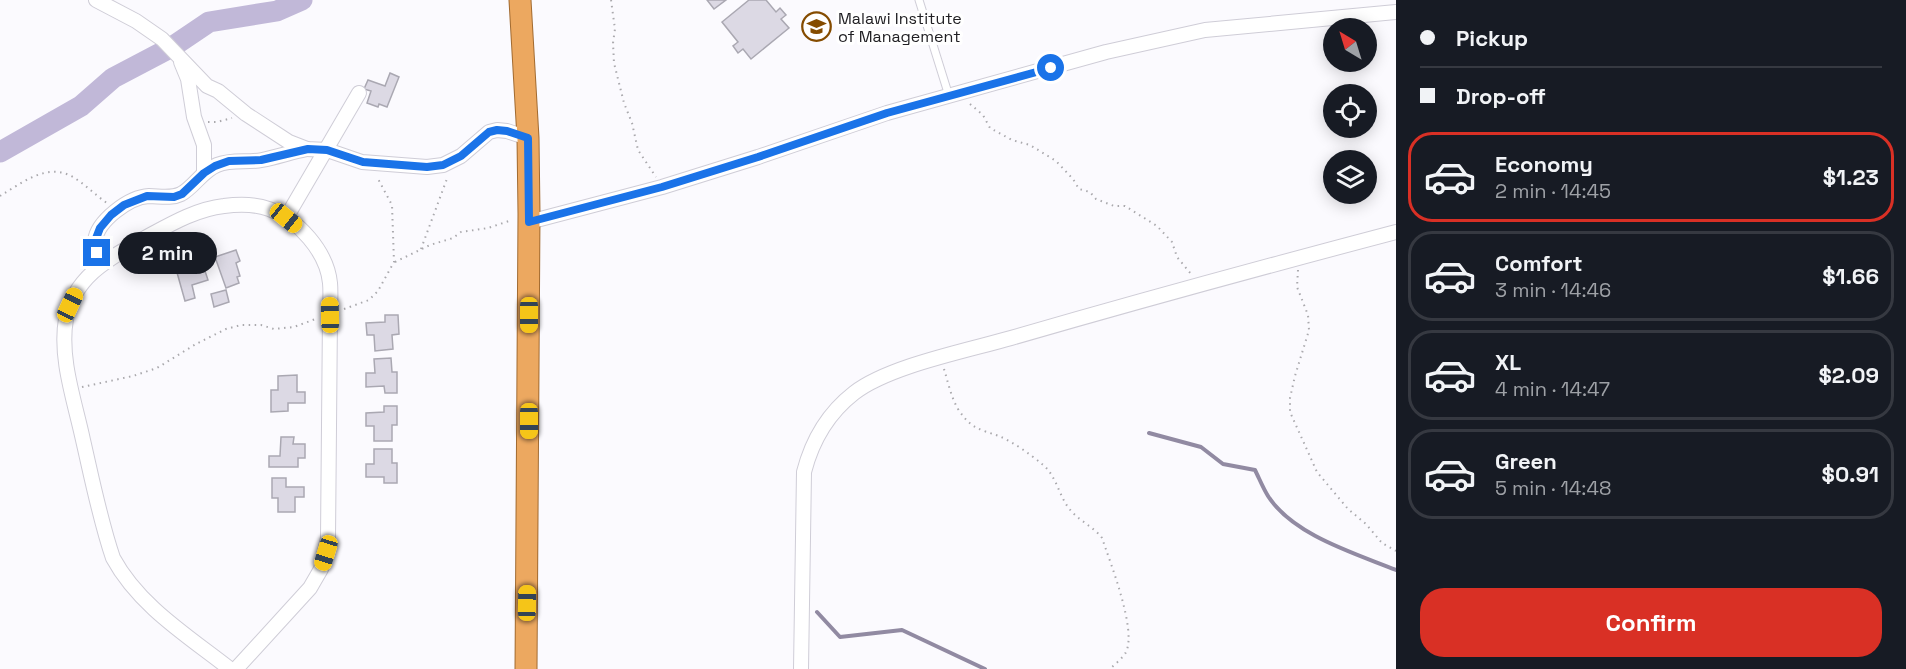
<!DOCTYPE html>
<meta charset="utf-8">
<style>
:root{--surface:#171b24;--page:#20242c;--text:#f1f3f6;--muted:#9ea1a6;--line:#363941;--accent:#d93025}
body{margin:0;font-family:"Space Grotesk",sans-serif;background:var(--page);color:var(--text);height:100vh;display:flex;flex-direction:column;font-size:22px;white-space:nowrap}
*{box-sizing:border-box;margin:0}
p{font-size:20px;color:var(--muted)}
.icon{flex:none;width:33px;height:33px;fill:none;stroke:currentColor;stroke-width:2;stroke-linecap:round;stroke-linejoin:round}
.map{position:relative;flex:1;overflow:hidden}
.side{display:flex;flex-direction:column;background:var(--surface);width:510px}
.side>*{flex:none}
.banner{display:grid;align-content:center;height:132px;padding:0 24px;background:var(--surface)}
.needle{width:39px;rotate:322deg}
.tools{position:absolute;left:1323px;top:18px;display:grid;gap:12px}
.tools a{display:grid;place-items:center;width:54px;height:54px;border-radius:50%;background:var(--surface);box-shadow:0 3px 15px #0003;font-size:30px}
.end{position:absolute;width:27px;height:27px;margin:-14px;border:8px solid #1a73e8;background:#fff;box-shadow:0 0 0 3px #fff}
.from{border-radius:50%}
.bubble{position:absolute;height:42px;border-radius:21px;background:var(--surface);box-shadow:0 3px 15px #0003;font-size:20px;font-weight:700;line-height:42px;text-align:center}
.car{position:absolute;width:18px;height:36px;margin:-18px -9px;border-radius:8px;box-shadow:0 0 4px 2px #0007;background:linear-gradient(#f5c518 24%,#345 0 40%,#f5c518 0 76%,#345 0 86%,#f5c518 0)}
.banner b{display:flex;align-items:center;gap:21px;height:57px;font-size:22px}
.banner b+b{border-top:2px solid var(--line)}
.banner i{width:15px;height:15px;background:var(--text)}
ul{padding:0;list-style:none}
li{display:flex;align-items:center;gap:18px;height:90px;margin:0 12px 9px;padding:0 12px;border:3px solid var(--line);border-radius:24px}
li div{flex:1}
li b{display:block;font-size:22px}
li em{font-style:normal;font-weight:700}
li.selected{border-color:var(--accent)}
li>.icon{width:54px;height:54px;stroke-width:1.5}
.button{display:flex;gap:12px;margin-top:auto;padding:12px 24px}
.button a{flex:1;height:69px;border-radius:24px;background:var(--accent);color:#fff;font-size:24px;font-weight:700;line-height:69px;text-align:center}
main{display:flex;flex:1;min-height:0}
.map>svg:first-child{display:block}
</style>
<main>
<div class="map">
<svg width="1396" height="669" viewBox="0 0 1396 669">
<rect width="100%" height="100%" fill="#fbfafe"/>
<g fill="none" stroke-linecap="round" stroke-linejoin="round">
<g stroke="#918aa2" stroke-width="4">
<path d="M1149 433 1201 447 1223 464 1255 470C1259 478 1263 488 1268 496 1293 535 1354 553 1396 570"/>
<path d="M817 612 840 637 902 630 985 669"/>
</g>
<path stroke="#c1b8d8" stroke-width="21" d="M0 152 81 106 113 78 172 47 209 22 277 11 302 0"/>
</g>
<g fill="#dcd9e4" stroke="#aaa8b2" stroke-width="1.5">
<path d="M707 0H726L714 9Z"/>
<path d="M749 0H766L776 12 780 8 786 15 781 19 789 28 751 59 743 49 738 53 733 46 738 42 722 22Z"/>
<path d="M390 73 399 77 387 107 379 104 378 107 367 103 371 91 364 89 368 80 385 86Z"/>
<path d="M236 250 240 261 236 263 240 276 237 277 239 283 226 288 215 257Z"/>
<path d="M195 260 199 273 205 271 208 280 192 285 195 298 185 301 176 269 183 267 182 263Z"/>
<path d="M226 290 229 302 214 307 211 294Z"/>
<path d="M385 315H398L399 334 392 335 393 349 375 351 374 335H367L366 323 385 322Z"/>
<path d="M391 358 392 372H397V393H385L384 386 366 387V373H375L374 359Z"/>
<path d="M297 375V392H305V403H288V411L271 412V390H278V376Z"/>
<path d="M384 406H397V425H392V441H374V426H366V413L384 412Z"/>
<path d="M281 437H294L293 444H305V458H298V467H269V456H280Z"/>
<path d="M374 449H392V463H397V483H384V477H366V464H374Z"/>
<path d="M272 478H286V487H304V497H295V512H278V498H272Z"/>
</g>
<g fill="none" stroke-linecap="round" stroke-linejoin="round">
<defs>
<path id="service" d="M919 0 949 96"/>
<g id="minor">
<path d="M96 0 136 21 162 39 207 86 218 91 246 114 289 142 307 149 327 150 362 162 427 167 443 165 461 156 489 132 497 130 507 131 528 138"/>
<path d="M181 62 188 79 194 117 204 145V173"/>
<path d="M286 218 359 93"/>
<path d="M529 222 662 187 758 157 887 113 1106 52 1205 30 1396 12"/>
<path d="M95 269C96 259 94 250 95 241 97 221 129 197 149 196 159 196 171 199 181 194 194 187 202 171 217 165 232 159 247 163 262 160 277 157 292 152 307 149"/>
<path d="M230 669C188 636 139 606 113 558 100 520 92 479 83 440 75 402 59 358 66 319 74 276 110 258 145 238 169 225 196 209 224 206 239 204 255 204 269 209 298 219 327 252 330 283 331 293 330 304 330 314L328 538 321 569 310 588 236 669"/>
<path d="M801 669 804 472C812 441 827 414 854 393 889 366 966 351 1011 338 1139 301 1267 266 1396 232"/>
</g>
<path id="trunk" d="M520 0 528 138 529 214 526 669"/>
</defs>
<use href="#service" stroke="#cfcdd7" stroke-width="9"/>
<use href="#minor" stroke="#cfcdd7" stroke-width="16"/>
<use href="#trunk" stroke="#a26b31" stroke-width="23"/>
<g stroke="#aaa9ad" stroke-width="2" stroke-dasharray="1.5 4.5" stroke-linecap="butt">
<path d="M611 0 615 29 613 43 614 63 624 103 632 123 638 150 656 177"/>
<path d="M970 104 983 115 990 128 1012 140 1030 145 1056 161 1073 179 1079 189 1090 192 1096 199 1114 206H1125L1157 226 1172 242 1177 257 1191 274"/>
<path d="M208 122H217L232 118"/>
<path d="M0 196C22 183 47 162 73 177 85 184 95 195 107 203"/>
<path d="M421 249 448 176"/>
<path d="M395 262 430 245 453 238 461 232 488 228 512 220"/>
<path d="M1298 270 1297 287 1308 315 1309 330 1295 376 1290 398V412L1317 472 1348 509 1366 524 1382 543 1396 551"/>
<path d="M344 309 369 300 378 291 394 262 392 205 377 177"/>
<path d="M944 369C948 382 951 397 958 409 971 429 979 429 999 436 1013 442 1030 454 1042 464 1056 475 1058 493 1068 507 1077 520 1093 526 1102 538 1110 562 1137 630 1126 652 1123 658 1115 664 1110 669"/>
<path d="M82 387 133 376 157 368 196 344 226 329 241 325H261L274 329 294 327 318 318"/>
</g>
<use href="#service" stroke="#fff" stroke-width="7"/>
<use href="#minor" stroke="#fff" stroke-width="14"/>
<use href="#trunk" stroke="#eca860" stroke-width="21"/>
</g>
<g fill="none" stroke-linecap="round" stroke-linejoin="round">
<path stroke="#1a73e8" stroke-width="8" d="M97 253 95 241 100 228 111 215 124 205 147 196 174 197 182 194 204 173 215 166 229 161 261 160 308 149 327 150 363 162 427 167 443 165 461 156 489 132 497 130 507 131 528 138 529 222 662 187 758 157 887 113 1051 68"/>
</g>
<defs>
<symbol id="university-ring" viewBox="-11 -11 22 22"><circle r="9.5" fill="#fff" stroke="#854c00" stroke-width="1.5"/><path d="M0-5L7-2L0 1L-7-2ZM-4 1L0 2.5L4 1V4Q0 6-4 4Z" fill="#854c00"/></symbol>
</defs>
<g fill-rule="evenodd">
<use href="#university-ring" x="800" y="10" width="33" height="33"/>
</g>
<g text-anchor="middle" stroke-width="6" stroke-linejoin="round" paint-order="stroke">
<g font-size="16" fill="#212024" stroke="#fff" text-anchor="start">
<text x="838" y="24">Malawi Institute<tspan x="838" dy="18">of Management</tspan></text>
</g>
</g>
</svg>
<div class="tools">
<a><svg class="needle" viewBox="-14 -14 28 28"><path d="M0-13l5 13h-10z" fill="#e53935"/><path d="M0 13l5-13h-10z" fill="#9ea1a6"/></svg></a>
<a><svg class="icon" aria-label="locate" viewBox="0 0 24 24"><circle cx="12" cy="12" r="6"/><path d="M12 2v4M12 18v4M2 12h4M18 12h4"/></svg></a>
<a><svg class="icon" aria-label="layers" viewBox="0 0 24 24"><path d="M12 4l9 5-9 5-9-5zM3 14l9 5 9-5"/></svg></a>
</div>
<i class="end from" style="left:1051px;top:68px"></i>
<i class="end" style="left:97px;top:253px"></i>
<div class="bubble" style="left:118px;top:232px;width:99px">2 min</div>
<i class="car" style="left:286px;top:218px;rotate:129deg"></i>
<i class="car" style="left:70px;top:305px;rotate:25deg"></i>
<i class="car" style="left:330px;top:315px;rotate:359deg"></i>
<i class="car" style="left:529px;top:315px;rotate:180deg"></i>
<i class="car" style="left:529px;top:421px;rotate:180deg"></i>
<i class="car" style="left:326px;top:553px;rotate:197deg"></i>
<i class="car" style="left:527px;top:603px;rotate:1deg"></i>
</div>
<section class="side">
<div class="banner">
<b><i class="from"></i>Pickup</b>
<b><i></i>Drop-off</b>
</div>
<ul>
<li class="selected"><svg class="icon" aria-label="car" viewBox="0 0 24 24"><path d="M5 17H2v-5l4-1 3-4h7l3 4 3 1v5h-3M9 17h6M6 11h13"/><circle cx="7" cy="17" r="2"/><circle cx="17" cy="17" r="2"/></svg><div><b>Economy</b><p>2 min · 14:45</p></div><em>$1.23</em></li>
<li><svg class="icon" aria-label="car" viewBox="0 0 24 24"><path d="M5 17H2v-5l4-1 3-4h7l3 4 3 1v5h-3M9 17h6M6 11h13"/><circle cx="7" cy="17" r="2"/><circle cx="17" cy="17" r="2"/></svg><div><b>Comfort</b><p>3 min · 14:46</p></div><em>$1.66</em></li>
<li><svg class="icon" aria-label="car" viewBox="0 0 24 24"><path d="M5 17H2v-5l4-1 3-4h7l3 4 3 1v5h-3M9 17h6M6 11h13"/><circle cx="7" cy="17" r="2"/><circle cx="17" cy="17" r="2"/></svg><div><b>XL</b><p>4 min · 14:47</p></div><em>$2.09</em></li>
<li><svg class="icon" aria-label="car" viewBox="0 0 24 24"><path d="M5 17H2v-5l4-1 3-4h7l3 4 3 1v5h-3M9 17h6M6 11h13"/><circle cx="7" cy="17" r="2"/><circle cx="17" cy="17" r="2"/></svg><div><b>Green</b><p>5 min · 14:48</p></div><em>$0.91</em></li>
</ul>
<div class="button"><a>Confirm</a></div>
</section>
</main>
